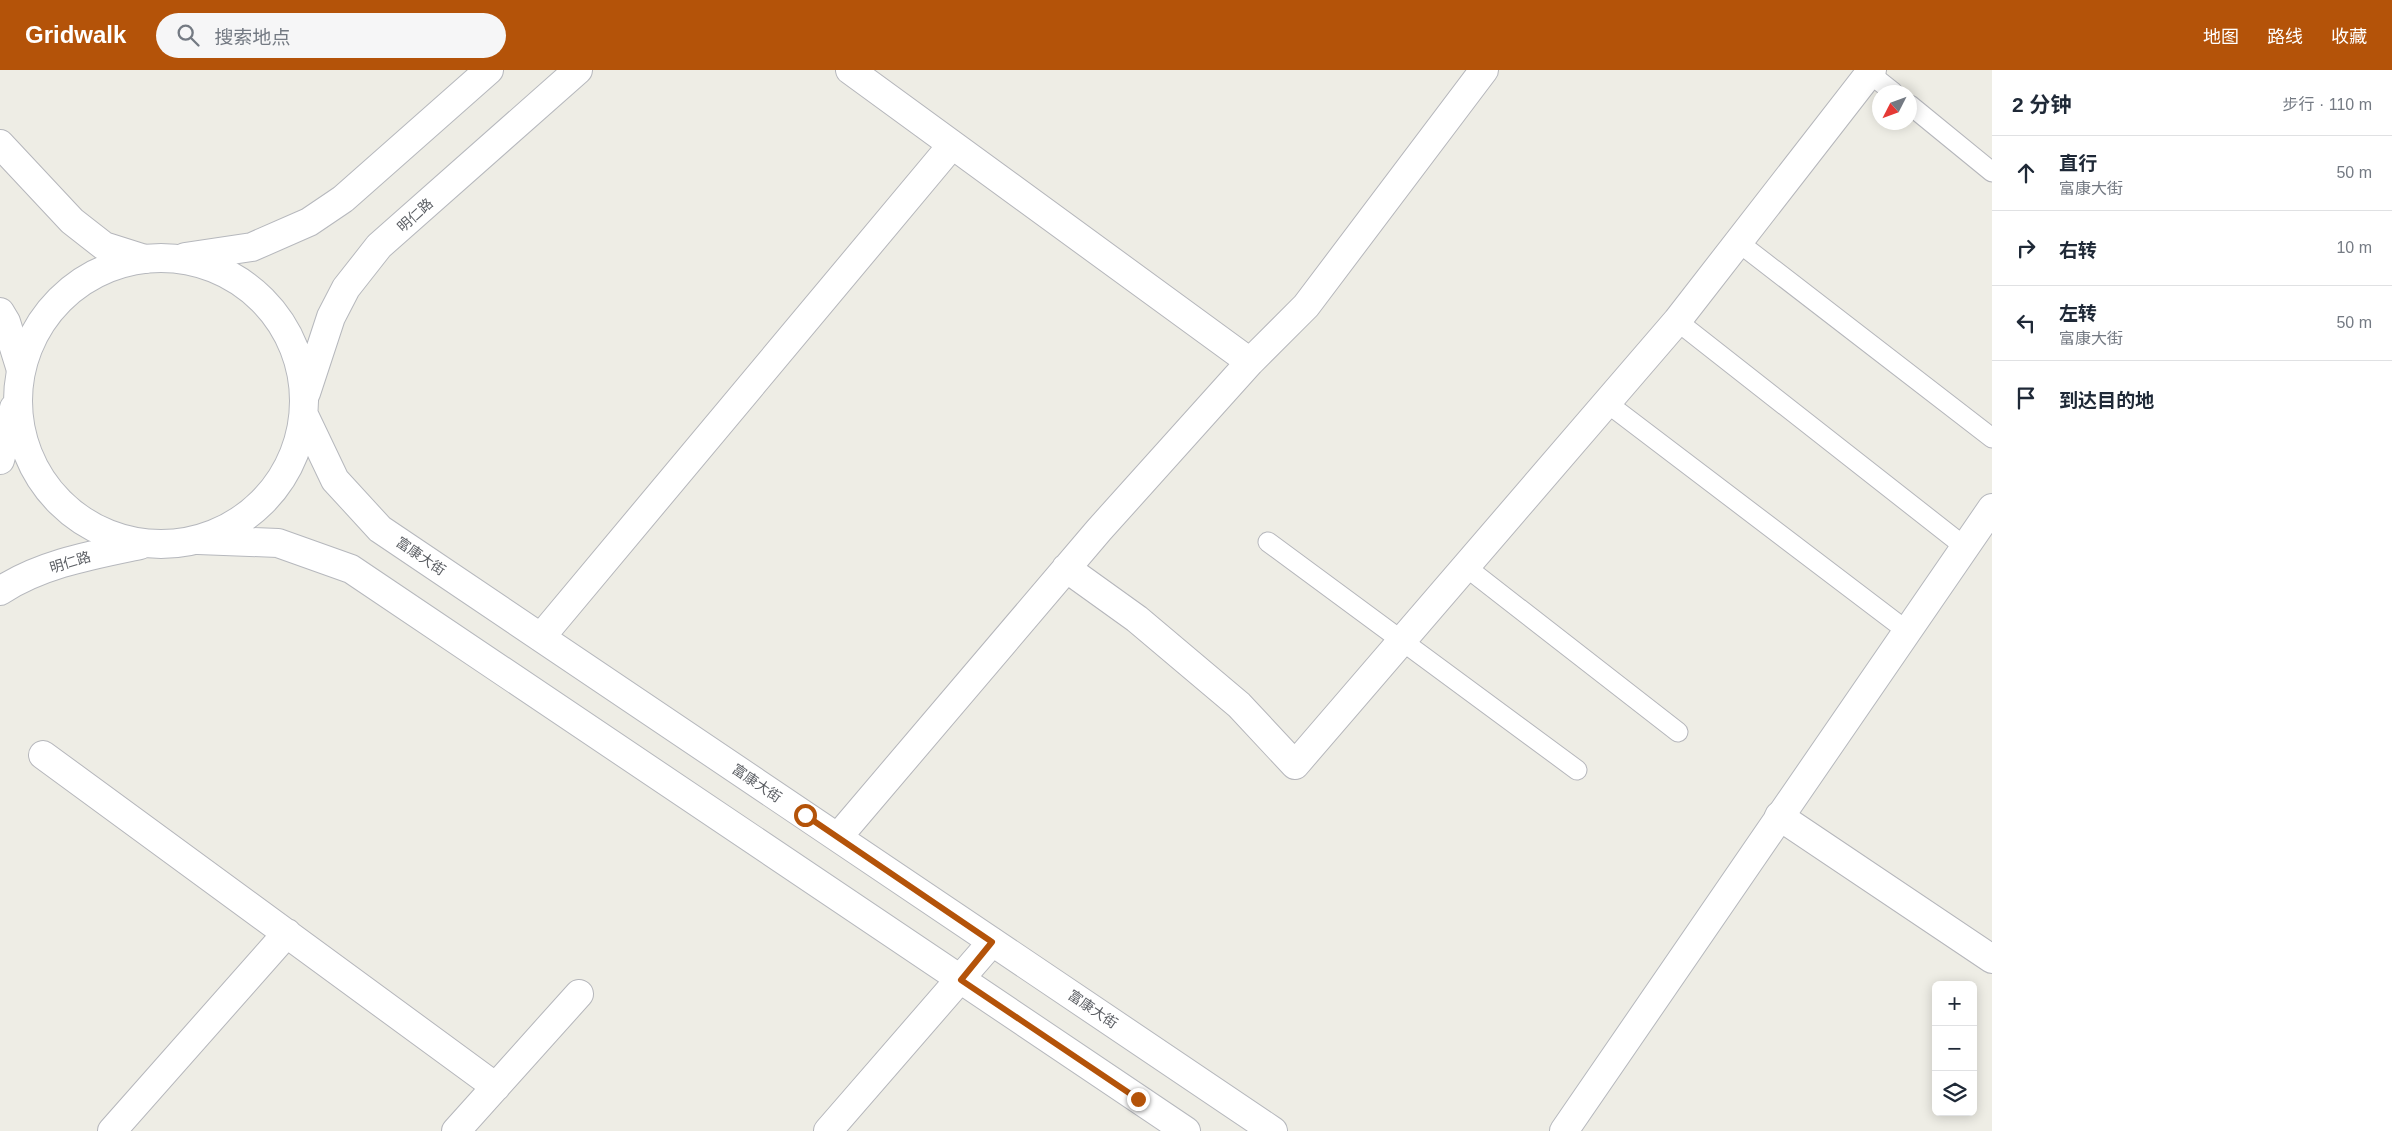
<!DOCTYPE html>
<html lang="zh">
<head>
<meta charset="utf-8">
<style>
  :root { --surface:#fff; --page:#f6f6f7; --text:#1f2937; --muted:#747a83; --line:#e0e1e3; --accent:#b45309 }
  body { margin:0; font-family:Arial,"Noto Sans SC",sans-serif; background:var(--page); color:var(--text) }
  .controls { position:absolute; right:15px; bottom:15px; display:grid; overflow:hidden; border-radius:8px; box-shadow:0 2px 12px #0003 }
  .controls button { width:45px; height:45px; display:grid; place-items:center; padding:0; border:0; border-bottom:1px solid var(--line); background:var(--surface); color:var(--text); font:25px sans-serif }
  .compass { position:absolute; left:1872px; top:15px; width:45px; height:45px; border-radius:50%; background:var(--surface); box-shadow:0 2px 12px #0003; rotate:228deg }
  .stop { position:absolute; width:15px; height:15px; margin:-11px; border:4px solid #b45309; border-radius:50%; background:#fff }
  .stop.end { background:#b45309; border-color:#fff; box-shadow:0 1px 5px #0008 }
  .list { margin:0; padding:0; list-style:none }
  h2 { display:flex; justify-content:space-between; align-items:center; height:65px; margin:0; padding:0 20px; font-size:21px }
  h2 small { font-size:16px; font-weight:400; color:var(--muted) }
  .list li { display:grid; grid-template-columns:32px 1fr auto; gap:15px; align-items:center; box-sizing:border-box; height:75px; padding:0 20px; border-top:1px solid var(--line) }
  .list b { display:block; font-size:19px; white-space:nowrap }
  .list p { margin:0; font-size:16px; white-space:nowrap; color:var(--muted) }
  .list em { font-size:16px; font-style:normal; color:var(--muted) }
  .icon { flex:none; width:28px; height:28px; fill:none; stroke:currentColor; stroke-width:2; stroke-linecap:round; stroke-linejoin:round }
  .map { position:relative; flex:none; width:1992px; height:1061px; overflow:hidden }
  header { display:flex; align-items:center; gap:30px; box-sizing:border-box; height:70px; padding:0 25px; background:var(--accent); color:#fff }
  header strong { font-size:24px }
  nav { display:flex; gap:28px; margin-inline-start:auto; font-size:18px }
  .search { width:350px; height:45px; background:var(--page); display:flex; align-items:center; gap:12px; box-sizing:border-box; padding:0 18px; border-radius:28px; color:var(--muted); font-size:19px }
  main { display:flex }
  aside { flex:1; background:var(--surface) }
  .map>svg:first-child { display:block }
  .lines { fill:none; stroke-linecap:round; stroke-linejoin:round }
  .lane-casing { stroke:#b5b6bb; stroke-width:21 }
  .street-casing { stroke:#b5b6bb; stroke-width:30 }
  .secondary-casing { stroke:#b6b8bd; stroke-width:30 }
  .lane { stroke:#fff; stroke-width:19 }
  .street { stroke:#fff; stroke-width:28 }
  .secondary { stroke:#fff; stroke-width:28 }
  .route { stroke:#b45309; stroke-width:6 }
  .labels { text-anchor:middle; stroke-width:5; stroke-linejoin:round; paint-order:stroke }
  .street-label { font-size:14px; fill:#5c5f64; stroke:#fff }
</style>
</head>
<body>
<header>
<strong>Gridwalk</strong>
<div class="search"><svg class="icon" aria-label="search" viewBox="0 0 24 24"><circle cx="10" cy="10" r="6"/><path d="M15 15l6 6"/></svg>搜索地点</div>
<nav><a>地图</a><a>路线</a><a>收藏</a></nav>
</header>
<main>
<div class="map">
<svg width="1992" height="1061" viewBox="0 0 1992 1061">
  <rect width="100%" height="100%" fill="#eeede5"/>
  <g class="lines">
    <defs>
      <path id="lane" d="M1869 3 1893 22
        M1910 35 1992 102
        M1738 172 1992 368
        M1677 251 1965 477
        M1607 333 1907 561
        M1268 472 1577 700
        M1466 497 1678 662"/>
      <path id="street" d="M850 0 1250 292
        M0 74 72 151 104 176 145 189
        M0 242 6 252 21 300
        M1066 498 1137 549 1239 635 1295 695 1677 251 1872 0
        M541 567 952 75
        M43 685 496 1017
        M1779 746 1992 889
        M838 767 1099 460 1250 292 1306 236 1484 0
        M112 1061 287 863
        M456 1061 579 924
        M828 1061 992 872"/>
      <path id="secondary" d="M185 187 252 177 309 152 343 129 489 0
        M18 331a143 143 0 1 1 286 0a143 143 0 1 1-286 0Z
        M306 323 331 247 346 218 379 176 578 0
        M304 345 335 410 380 459 1273 1061
        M0 390 14 338
        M198 470 278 473 351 499 1186 1061
        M0 521C41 494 92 485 140 475
        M1564 1061 1992 438"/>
    </defs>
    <use href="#lane" class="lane-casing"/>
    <use href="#street" class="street-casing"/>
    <use href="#secondary" class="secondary-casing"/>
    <use href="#lane" class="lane"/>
    <use href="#street" class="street"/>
    <use href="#secondary" class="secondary"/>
  </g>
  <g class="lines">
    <path class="route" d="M805 745 992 872 961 910 1138 1029"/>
  </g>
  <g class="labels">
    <g class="street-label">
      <text transform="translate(415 145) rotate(-42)" y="5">明仁路</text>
      <text transform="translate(421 486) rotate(34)" y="5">富康大街</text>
      <text transform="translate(70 492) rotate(-17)" y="5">明仁路</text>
      <text transform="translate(757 713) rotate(34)" y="5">富康大街</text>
      <text transform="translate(1093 939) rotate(34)" y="5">富康大街</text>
    </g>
  </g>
</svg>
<div class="controls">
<button>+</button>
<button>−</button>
<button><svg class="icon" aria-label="layers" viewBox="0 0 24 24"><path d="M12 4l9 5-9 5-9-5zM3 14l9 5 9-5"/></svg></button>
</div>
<svg class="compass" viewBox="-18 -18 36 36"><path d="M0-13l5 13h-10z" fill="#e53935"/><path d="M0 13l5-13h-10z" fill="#747a83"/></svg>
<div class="stop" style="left:805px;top:745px"></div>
<div class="stop end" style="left:1138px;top:1029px"></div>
</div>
<aside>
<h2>2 分钟<small>步行 · 110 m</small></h2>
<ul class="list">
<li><svg class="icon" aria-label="ahead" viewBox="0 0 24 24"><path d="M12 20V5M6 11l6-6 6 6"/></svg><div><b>直行</b><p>富康大街</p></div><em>50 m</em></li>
<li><svg class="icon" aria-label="right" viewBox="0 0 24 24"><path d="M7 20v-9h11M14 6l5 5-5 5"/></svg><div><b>右转</b></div><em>10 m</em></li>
<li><svg class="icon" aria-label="left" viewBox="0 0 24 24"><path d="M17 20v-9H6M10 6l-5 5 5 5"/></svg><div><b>左转</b><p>富康大街</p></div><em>50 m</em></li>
<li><svg class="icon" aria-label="arrive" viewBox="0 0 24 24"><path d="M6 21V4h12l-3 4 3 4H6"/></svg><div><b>到达目的地</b></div></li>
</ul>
</aside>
</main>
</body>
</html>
